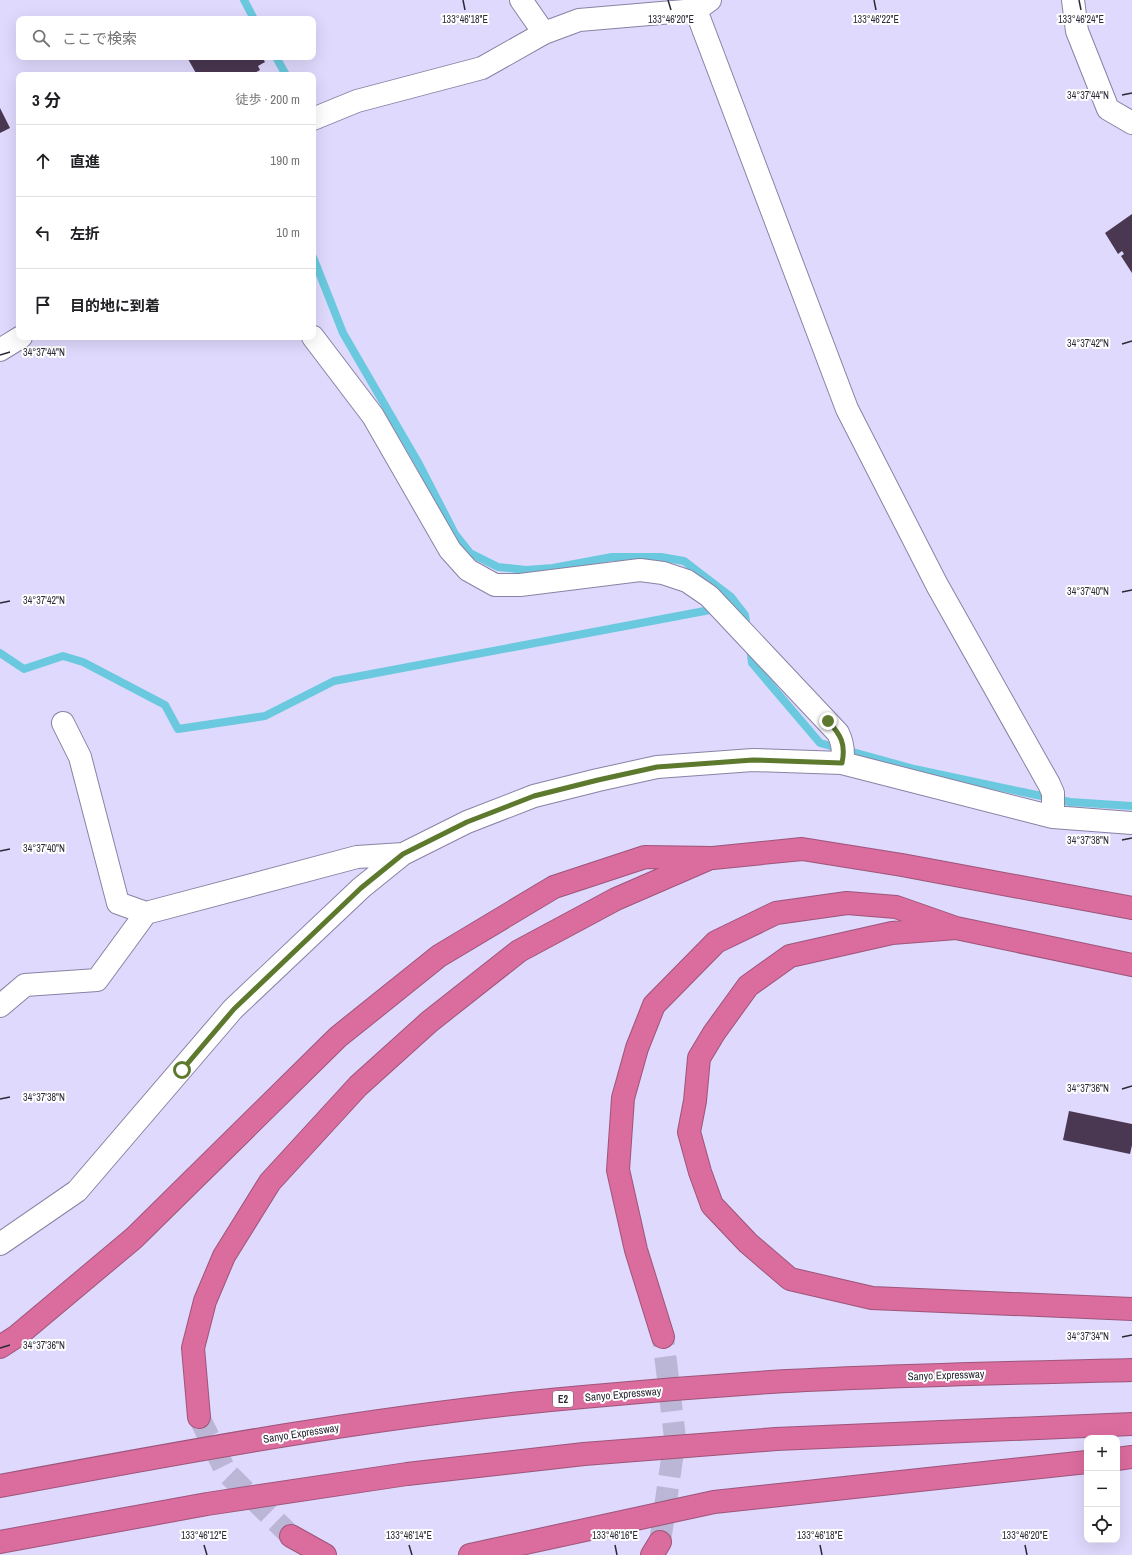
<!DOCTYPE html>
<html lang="ja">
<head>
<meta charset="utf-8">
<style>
  :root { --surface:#fff; --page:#f2f2f2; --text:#202124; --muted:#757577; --line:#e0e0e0 }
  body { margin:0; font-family:"Archivo Narrow","Noto Sans JP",sans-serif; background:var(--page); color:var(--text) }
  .controls { position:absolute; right:12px; bottom:12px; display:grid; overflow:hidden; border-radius:8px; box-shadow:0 4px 16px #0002 }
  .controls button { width:36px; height:36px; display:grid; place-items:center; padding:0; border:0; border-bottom:1px solid var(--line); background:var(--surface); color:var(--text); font:20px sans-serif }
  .stop { position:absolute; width:12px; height:12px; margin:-9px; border:3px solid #5c792e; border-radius:50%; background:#fff }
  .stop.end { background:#5c792e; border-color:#fff; box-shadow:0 1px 4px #0008 }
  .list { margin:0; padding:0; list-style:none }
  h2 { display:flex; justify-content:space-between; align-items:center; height:52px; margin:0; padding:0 16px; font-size:17px }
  h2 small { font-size:13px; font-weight:400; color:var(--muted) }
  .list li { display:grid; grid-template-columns:26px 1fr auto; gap:12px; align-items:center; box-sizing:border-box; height:72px; padding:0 16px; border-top:1px solid var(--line) }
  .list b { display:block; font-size:15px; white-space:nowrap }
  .list em { font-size:13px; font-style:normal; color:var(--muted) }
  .icon { flex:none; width:22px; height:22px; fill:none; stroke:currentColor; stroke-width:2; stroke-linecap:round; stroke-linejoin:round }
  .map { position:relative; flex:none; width:1132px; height:1555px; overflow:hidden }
  .search { position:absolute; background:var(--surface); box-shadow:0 4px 16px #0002; left:16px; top:16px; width:300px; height:44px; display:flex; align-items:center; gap:10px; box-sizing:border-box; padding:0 14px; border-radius:8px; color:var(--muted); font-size:15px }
  .panel { position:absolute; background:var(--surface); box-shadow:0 4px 16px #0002; left:16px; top:72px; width:300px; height:268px; border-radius:8px }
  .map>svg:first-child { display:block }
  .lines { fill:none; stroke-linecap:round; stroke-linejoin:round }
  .stream { stroke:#6ac9de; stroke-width:8 }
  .building { fill:#4a3751 }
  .highway-tunnel { stroke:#bbb6d5; stroke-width:22; stroke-dasharray:22 11; stroke-linecap:butt }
  .minor-casing { stroke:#8982a4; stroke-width:24 }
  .highway-casing { stroke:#9d557a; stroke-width:24 }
  .minor { stroke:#fff; stroke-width:22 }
  .highway { stroke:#db6c9e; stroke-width:22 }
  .route { stroke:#5c792e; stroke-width:5 }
  .ticks { fill:none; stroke:#2b2936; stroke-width:1.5 }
  .labels { text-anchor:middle; stroke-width:4; stroke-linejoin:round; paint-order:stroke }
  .shield { fill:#fff; stroke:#6b6972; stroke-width:1 }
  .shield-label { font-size:10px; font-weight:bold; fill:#2b2936 }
  .street-label { font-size:11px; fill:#2b2936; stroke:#fff }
  .ticks-label { font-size:10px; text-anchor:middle; fill:#2b2936; stroke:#fff; stroke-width:4; stroke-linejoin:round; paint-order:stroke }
</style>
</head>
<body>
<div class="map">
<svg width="1132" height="1555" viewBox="0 0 1132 1555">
  <rect width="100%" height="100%" fill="#dfd9fd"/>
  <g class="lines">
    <path class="stream" d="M244 0 254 19
      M276 57 286 75
      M313 257 343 333 419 464 455 534 470 553 498 567 526 570 553 568 612 557H661L684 561 731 597 745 615 747 629
      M750 646 752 663 820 743 914 769 1070 802 1132 806
      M0 653 24 669 63 656 83 662 165 705 178 729 265 716 334 681 710 610"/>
  </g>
  <path class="building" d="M192 57H262L265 62 258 66 260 70 251 75H197L188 59Z
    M0 108 10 128 0 133Z
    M1132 214V273L1121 256 1124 254 1122 251 1118 254 1105 233Z
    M1069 1111 1132 1124V1145L1130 1154 1063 1140Z"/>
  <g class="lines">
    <path class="highway-tunnel" d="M199 1417 226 1472 291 1536
      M660 1542 675 1438 663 1337"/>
    <defs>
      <path id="minor" d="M521 0 544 33
        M1073 0 1077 31 1108 109 1132 123
        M696 10 847 409 937 585 1049 784 1053 793V817
        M313 119 357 101 482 68 544 33 579 20 696 10 710 0
        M313 337 373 416 450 550 468 570 495 585H520L640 570 663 573 687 581 709 596 838 733C843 743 844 752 842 763
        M0 350 21 337
        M63 723 80 757 118 903 146 913 357 857 403 854
        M0 1006 25 985 97 980 146 913
        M0 1244 77 1191 233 1009 361 888 403 854 467 822 534 796 598 780 657 767 753 760 842 763 1053 817 1132 823"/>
      <path id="highway" d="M956 928 892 933 790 956 748 986 714 1033 699 1058 695 1101 689 1132 700 1172 712 1205 748 1243 790 1279 872 1298 1132 1309
        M663 1337 636 1250 618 1170 623 1098 637 1048 654 1005 716 942 776 913 847 903 896 907 956 928 1132 965
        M0 1347 17 1336 134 1238 338 1037 439 956 554 887 645 857 713 858 802 849 902 865 1132 908
        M199 1417 193 1348 205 1301 224 1256 270 1182 358 1086 429 1022 519 951 616 899 706 860
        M1117 1459 1132 1457
        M0 1486C193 1450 387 1414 583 1397 646 1391 709 1386 771 1382 891 1375 1012 1373 1132 1370
        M291 1536 325 1555
        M0 1542 207 1504 407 1474 584 1454 776 1439 1132 1424
        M470 1555 714 1502 1087 1462
        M652 1555 660 1542"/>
    </defs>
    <use href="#minor" class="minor-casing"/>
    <use href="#highway" class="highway-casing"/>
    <use href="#minor" class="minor"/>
    <use href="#highway" class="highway"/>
  </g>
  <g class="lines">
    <path class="route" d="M182 1070 234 1009 361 888 403 854 467 822 534 796 598 780 657 767 753 760 842 763C846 744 841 735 828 721"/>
  </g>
  <path class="ticks" d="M463 0 465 10M668 0 671 10M874 0 876 10M1079 0 1081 10M1122 95 1132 93M1122 344 1132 341M0 355 10 352M1122 592 1132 590M0 603 10 601M1122 840 1132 838M0 851 10 849M1122 1089 1132 1086M0 1099 10 1097M1122 1337 1132 1335M0 1348 10 1345M204 1545 207 1555M409 1545 412 1555M615 1545 617 1555M820 1545 822 1555M1025 1545 1027 1555"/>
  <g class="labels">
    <rect class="shield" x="553" y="1391" width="20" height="16" rx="3"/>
    <g class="shield-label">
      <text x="563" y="1403">E2</text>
    </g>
    <g class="street-label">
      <text transform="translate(946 1375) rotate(-2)" y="4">Sanyo Expressway</text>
      <text transform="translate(623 1394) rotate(-5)" y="4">Sanyo Expressway</text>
      <text transform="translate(301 1433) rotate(-9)" y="4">Sanyo Expressway</text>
    </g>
  </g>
  <g class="ticks-label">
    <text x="465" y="23">133°46'18"E</text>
    <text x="671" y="23">133°46'20"E</text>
    <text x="876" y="23">133°46'22"E</text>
    <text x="1081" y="23">133°46'24"E</text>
    <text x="1088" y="99">34°37'44"N</text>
    <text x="1088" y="347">34°37'42"N</text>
    <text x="44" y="356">34°37'44"N</text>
    <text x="1088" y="595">34°37'40"N</text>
    <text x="44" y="604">34°37'42"N</text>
    <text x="1088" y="844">34°37'38"N</text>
    <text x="44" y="852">34°37'40"N</text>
    <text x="1088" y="1092">34°37'36"N</text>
    <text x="44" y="1101">34°37'38"N</text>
    <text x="1088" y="1340">34°37'34"N</text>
    <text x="44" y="1349">34°37'36"N</text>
    <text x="204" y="1539">133°46'12"E</text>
    <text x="409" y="1539">133°46'14"E</text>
    <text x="615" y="1539">133°46'16"E</text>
    <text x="820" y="1539">133°46'18"E</text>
    <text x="1025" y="1539">133°46'20"E</text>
  </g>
</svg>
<div class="controls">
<button>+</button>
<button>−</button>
<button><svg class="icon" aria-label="locate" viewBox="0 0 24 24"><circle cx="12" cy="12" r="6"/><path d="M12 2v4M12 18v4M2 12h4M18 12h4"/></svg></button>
</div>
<div class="stop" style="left:182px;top:1070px"></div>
<div class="stop end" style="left:828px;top:721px"></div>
<div class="search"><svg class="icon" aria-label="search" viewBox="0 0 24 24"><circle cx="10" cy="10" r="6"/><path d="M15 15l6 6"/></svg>ここで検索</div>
<section class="panel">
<h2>3 分<small>徒歩 · 200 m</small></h2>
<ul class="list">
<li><svg class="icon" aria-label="ahead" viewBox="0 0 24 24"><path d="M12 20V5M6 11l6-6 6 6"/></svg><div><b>直進</b></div><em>190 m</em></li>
<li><svg class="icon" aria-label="left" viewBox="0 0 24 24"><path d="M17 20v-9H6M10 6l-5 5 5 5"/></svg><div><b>左折</b></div><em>10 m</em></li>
<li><svg class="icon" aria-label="arrive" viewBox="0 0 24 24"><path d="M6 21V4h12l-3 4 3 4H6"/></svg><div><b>目的地に到着</b></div></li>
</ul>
</section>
</div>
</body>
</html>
